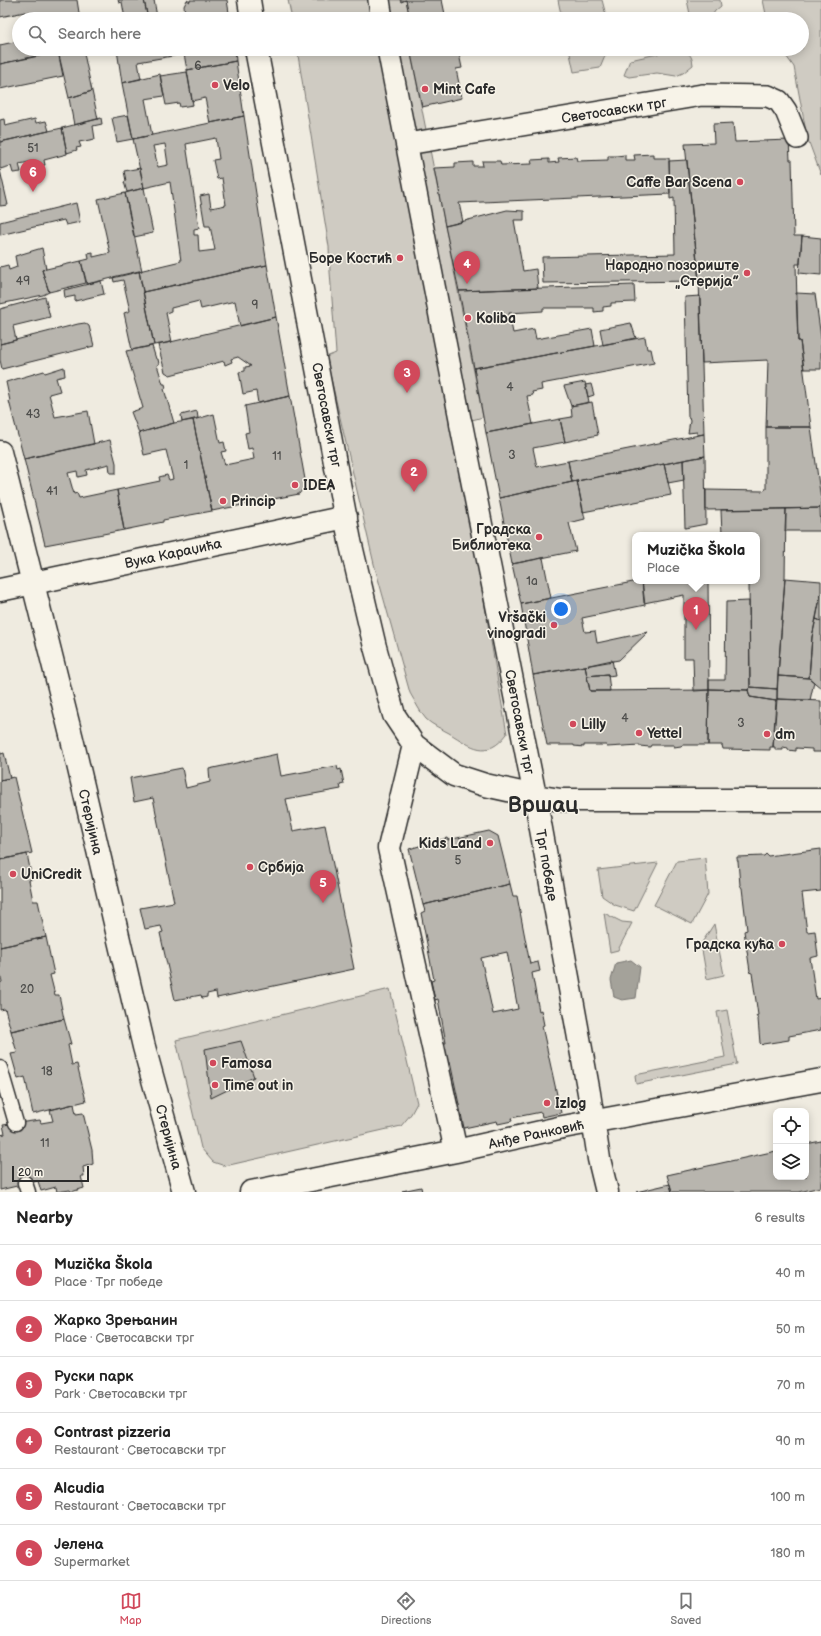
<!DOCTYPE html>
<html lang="en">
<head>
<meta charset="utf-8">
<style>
  :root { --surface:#fff; --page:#f2f2f2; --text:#222; --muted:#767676; --line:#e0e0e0; --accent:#d1495b }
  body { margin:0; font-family:"Balsamiq Sans",sans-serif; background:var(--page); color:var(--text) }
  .controls { position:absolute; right:12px; bottom:12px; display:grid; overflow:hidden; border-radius:8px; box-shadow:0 2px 10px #0003 }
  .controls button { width:36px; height:36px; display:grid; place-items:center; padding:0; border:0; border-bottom:1px solid var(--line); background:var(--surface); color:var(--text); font:20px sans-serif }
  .scale { position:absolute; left:12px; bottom:10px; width:77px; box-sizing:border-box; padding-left:4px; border:2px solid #2b2b2b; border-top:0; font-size:11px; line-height:14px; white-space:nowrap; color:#2b2b2b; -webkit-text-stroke:3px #f7f3e8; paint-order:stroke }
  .you { position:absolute; left:561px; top:609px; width:14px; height:14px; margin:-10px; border:3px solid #fff; border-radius:50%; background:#1a73e8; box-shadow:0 0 0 6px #1a73e833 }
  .badge { display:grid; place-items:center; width:26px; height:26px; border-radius:50%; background:var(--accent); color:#fff; font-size:13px; font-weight:700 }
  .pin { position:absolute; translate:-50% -33px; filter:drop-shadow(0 1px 2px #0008) }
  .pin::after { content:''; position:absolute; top:21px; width:14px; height:12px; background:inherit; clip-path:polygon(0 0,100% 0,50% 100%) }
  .popup { position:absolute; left:632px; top:532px; width:128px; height:52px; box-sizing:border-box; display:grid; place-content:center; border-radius:8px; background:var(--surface); filter:drop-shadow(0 1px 3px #0005); font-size:13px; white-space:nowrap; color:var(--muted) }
  .popup b { font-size:15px; color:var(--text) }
  .popup::after { content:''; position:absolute; left:50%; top:100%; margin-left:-8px; border:8px solid transparent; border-top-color:var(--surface) }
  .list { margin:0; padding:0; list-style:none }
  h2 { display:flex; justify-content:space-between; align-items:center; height:52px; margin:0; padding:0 16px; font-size:17px }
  h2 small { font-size:13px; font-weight:400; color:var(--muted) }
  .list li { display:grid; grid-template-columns:26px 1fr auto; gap:12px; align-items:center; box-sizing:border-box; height:56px; padding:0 16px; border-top:1px solid var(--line) }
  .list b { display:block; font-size:15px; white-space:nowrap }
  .list p { margin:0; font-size:13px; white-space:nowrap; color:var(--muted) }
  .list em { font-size:13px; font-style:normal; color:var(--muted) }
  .icon { flex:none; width:22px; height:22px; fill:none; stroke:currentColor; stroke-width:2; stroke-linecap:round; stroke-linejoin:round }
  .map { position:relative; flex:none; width:821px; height:1192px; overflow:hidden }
  .search { position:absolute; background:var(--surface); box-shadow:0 2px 10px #0003; left:12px; right:12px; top:12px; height:44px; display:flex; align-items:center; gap:10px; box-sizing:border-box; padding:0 14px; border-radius:22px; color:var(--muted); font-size:15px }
  .sheet { height:388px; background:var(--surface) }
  nav { display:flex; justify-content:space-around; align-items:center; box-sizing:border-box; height:56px; border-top:1px solid var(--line); background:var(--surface); font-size:11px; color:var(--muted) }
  nav a { display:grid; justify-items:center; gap:2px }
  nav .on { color:var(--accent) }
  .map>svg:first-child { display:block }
  .green { fill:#cfcbc2; stroke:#7d7b76 }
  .water { fill:#a4a29a; stroke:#74726e }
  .building { fill:#b8b5ae; stroke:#2b2b2b; fill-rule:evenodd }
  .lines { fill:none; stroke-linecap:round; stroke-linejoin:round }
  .service-casing { stroke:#2b2b2b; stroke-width:17 }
  .pedestrian-casing { stroke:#2b2b2b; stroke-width:24 }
  .minor-casing { stroke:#2b2b2b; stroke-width:25 }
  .service { stroke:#f7f3e8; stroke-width:14 }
  .pedestrian { stroke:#f7f3e8; stroke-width:21 }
  .minor { stroke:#f7f3e8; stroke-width:22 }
  .poi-dot { fill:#d1495b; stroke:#f7f3e8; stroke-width:1.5 }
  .labels { text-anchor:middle; stroke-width:3; stroke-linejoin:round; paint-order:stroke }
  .number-label { font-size:12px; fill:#4e4e4c }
  .poi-label { font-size:14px; font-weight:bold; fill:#2b2b2b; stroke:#f7f3e8; text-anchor:start }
  .street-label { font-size:14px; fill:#2b2b2b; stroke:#f7f3e8 }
  .town-label { font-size:22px; font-weight:bold; fill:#2b2b2b; stroke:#f7f3e8 }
</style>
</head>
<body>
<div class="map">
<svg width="821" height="1192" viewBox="0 0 821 1192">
  <rect width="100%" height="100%" fill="#efebe0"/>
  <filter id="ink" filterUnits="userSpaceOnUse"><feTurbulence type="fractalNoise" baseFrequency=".025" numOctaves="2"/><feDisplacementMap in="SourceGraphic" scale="8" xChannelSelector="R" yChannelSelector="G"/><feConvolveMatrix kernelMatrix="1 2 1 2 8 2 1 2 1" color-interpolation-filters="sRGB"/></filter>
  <g filter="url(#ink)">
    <path class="green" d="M288 0H400L401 1 406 0 410 19H292Z
      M558 0H602L607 19H562Z
      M687 0H720L721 6 715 11 710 19H691Z
      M763 0H821V175L807 137 794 67 781 49H802V19H767Z
      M297 49H410L483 417 461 423 467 503 507 734C487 760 472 747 449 733 442 729 432 725 426 719 419 711 415 701 410 693L374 564 326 357 336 353 330 272 329 247Z
      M569 49H608L600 68 574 72Z
      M667 49H681L682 51C690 53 692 56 693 65L683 73 676 76 657 73 629 77 624 75 630 60 666 52Z
      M705 858 708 894 692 924 654 905 677 861Z
      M658 863 634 911 615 905 602 896 598 870Z
      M604 913 622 922 632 923 618 950 610 952Z
      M714 924 724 975 707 979 701 944Z
      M390 989 417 1103 411 1114 401 1126 225 1166 213 1162 201 1148 176 1040Z
      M727 1010 737 1064 636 1084 635 1075 725 1057 717 1012Z"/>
    <path class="water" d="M631 960 640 967 636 998 622 1000 614 997 611 980 616 963Z"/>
    <path class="building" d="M0 0H77L80 19H56L54 14 26 19 25 12 0 17Z
      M118 0H144L148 19H125L122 2 119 3Z
      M144 0H154L157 17 148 19Z
      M187 0 190 2V0H227L230 19H189V13L185 14 184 6Z
      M400 0H442L446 19H410L406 0 401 2Z
      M177 12 179 19H148L157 17Z
      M19 41V49H63V51L0 64V45Z
      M68 49H83L92 91 69 98 58 51Z
      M120 49H235L236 61 187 70 184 54 138 62 141 79 122 83 117 50Z
      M410 49H458L462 68 456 69 462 98 422 107Z
      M58 51 63 76 0 89V64Z
      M236 61 244 116 210 123 205 98 192 101 187 70Z
      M187 72 193 105 180 107 179 103 166 105 160 76Z
      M160 74 164 96 145 99 152 135 133 139 122 83Z
      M92 91 98 119 74 125 69 98Z
      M128 115 133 139 117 142 112 118Z
      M244 116 267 265 143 292 139 271 181 261 170 182 144 188 133 139ZM216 138 219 159 213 160 217 179 222 178 226 205 211 208 209 194 200 196 205 226H210L215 250 199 252 198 235H194V229L199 228 186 144ZM165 144 168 165 158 167 153 146Z
      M101 118 102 124 93 126 95 139 79 142 81 147 76 148 77 150 67 153 62 128Z
      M4 119 5 126 35 119 36 123 46 121 49 131 0 142V120Z
      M733 123 735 142 789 140 790 160H792L794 236H802L800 264H796L798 341H800L811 427H766L768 360 702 363 699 281 685 144 714 143 713 124Z
      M62 128 67 154 44 160 45 165 37 167 36 161 19 164 21 172 13 173 11 166 0 169V142Z
      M653 154V158H669L670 194 459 203 463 222 445 226 434 168 455 167V163L473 162V166H483L482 161H500L501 165 532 164 531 160 549 159V163L559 162 558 158 576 157 577 161 608 160V156H616L625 155V160H635L634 155Z
      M687 160 699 281 543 283 542 257 675 254 674 198 670 199 669 161Z
      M140 168 144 188 127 192 124 182 126 181 124 171Z
      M0 170 8 205 0 206Z
      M144 188 153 233 134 237 125 193Z
      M125 193 142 271 87 284 81 261 89 259 88 253 93 252V257L110 253 98 199Z
      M76 203 80 222 66 225 64 220 0 235V222Z
      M507 210 524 211V220H514L523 271 536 269 538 288 459 291 445 226Z
      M802 236 821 238V275L799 273Z
      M42 248 46 269 42 270 49 292 43 295 0 304V267L8 265 9 270 17 267 15 256Z
      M81 261 86 283 49 292 42 270Z
      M267 265 276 317 240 326 235 301 201 309 199 301 171 308V311L166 313 172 342 154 345 143 292Z
      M139 271 154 345 132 350 124 313 130 311 123 280 114 282 113 277Z
      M101 281 104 294 75 301V296L65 298 64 290Z
      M634 285 635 302 611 303V306L603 307V311L594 312V308H543V311L509 313 513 333 534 329 536 339 592 329 595 346 474 368 459 291Z
      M796 293 815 294 821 338V369H804L800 341H798Z
      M700 296 704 434 697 435V432L688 433 690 420 689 417H688L685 297Z
      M45 297 50 317 13 326 16 340 0 344V309Z
      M276 317 290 396 258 403 256 391 243 394 239 372 245 371V367L251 366 238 357 231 359 232 362 225 365 224 361 170 375 165 372 158 345Z
      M85 323 89 326 94 346 2 369 0 360V344L78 324Z
      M631 323 636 338 603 345 600 329Z
      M645 337 647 349H651L654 363 541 384 542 390 532 392 533 395 527 396 533 424 486 433 474 368Z
      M152 346 156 359H158L159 364 157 365 163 384H165L166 388 164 389 174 423 139 433 131 412 143 408 126 351Z
      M64 367 65 376 56 378 60 391 49 394 55 417 88 411 94 444 24 459 9 401H10L6 382 44 371 45 373Z
      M585 382 589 402 571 406 564 386Z
      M591 384 594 395 588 397 585 385Z
      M290 396 306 485 299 494 212 511 193 420 214 414 220 443 224 442 226 451 221 452 225 465 254 459 252 448 248 449 245 433 249 432 245 406Z
      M592 402 598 435 565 442 560 419 572 417 571 406Z
      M197 411 198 418 182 422 181 415Z
      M560 419 565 442 533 448 537 467 568 461 572 482 499 498 486 433Z
      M193 420 212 511 163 520V522L124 530 117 490 160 481 159 477 167 475 169 480 173 479 166 450 144 455 139 433 174 423Z
      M766 427H811L821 500 820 508 706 510V490L763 491 766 489Z
      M704 434 705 456 572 482 568 461Z
      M110 440 116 463V473H110L109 464 86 470 87 475 78 477 77 471 68 473 74 494 77 493 79 498 117 490 124 530 45 545 24 459Z
      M705 456 706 524 685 528 683 460Z
      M683 460 684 480 668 483 664 464Z
      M664 464 671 495 583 512 577 481Z
      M577 481 585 519 569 523 576 551 512 564 499 498Z
      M820 508 821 531H785L786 509Z
      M786 509 785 578 777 689 750 687 749 581H757V535H722L721 510Z
      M543 558 551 598 521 604 512 564Z
      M785 578 821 581V593L812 637 809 678 778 676Z
      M638 581H642L645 605 582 618 585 632 595 631 597 643 648 632 619 660 533 675 521 604Z
      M642 581H708L709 690 694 691 693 658H684V595L644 603Z
      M821 593V621L816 619Z
      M749 601 750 687 748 690 709 689V680H725L726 602Z
      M816 619 821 621V688L809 678 812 637Z
      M612 660 615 675 608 676V674L587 676 585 666Z
      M585 666 590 691 709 690 708 745H682L681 746 674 747V745H651L650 747 639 746 640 745 607 747 606 745H584V747L574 746V745H547L533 675Z
      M608 674 610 691H590L587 676Z
      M778 676 809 678 814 682 810 700 777 699Z
      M750 687 777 689V699L776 701 750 697 748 690Z
      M709 689 748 690 750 697 776 701 773 747H770V750L723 749 722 745H708Z
      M777 699 821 701V752H812V749L796 748V751L788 750V748L783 747V750H775V747H773Z
      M0 751 1 754 4 753 10 778 0 780Z
      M277 754 281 776 337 766 338 770 341 769 344 784 340 785 341 789 286 799 293 831 325 825 354 969 217 998 216 992 207 994V997L202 998 201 995 175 1000 160 933 163 932 161 926 145 929 140 908 174 902 153 798 134 802 130 778 182 768 186 788 210 782 209 769Z
      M14 777 32 853 0 860V780Z
      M489 831 498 836 510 884 423 905 409 849 447 838 448 840Z
      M821 849V891L802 893 807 932 815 931 818 956 810 958 816 999 821 998V1030L789 1036V1040L763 1044 762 1045 760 1043 758 1019 756 1016 758 1015 752 973 749 972 750 971 744 931 747 930 742 888 740 885 738 861 737 859V857L764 856 766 854 768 856Z
      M27 854 32 879 29 880 33 901H38L46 937 0 947V860Z
      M510 884 513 896H517L530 964 538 962 540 971 532 973 539 1011 541 1010 544 1025 542 1026 561 1113 542 1117 541 1112 511 1118 512 1121 498 1124 497 1121 464 1128 450 1062 447 1063 443 1043H446L438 999 435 1000 431 981 434 980 421 913 425 911 423 905ZM507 952 518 1009 493 1014 481 958Z
      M46 937 54 974 50 975 55 995H59L64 1019 11 1031 5 1009 0 1010V983L2 982 0 973V947Z
      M64 1019 71 1044 68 1045 72 1065 77 1064 86 1101 33 1114 25 1077 18 1079 11 1054 17 1053 11 1031Z
      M241 1041 254 1077 211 1098 205 1049Z
      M74 1104 76 1114 83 1113 92 1150 93 1164 83 1167 84 1176H81L84 1188 71 1192 70 1190 57 1192 56 1187 41 1191 38 1181 0 1190V1135L5 1134 3 1125 40 1120 41 1123 53 1121 50 1110Z
      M821 1141V1187L799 1192H672L667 1175 776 1151V1177H806V1144Z
      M670 1184 672 1192H636Z
      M421 1187 422 1192 402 1191Z"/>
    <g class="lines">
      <defs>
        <path id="service" d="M0 1068 16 1123
          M25 1183 28 1192"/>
        <path id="pedestrian" d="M379 0 382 19
          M388 49 461 424
          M407 144 702 95 768 96 779 101 786 111 797 138"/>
        <path id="minor" d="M249 0 252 19
          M256 49 350 541 375 647 394 715 414 745 454 775 485 785 535 796 561 800H821
          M461 424 535 796 589 1093 599 1159 607 1192
          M0 452 72 739 144 1047 184 1192
          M0 590 346 517
          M414 745 389 848 456 1151
          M251 1192 456 1151 563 1127 821 1080"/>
      </defs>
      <use href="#service" class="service-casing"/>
      <use href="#pedestrian" class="pedestrian-casing"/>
      <use href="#minor" class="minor-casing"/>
      <use href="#service" class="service"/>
      <use href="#pedestrian" class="pedestrian"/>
      <use href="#minor" class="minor"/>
    </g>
  </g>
  <g class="poi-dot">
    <circle cx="215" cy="85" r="4"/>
    <circle cx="425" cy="89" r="4"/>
    <circle cx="740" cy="182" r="4"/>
    <circle cx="400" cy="258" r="4"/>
    <circle cx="747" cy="273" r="4"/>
    <circle cx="468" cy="318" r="4"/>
    <circle cx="295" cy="485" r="4"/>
    <circle cx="223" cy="501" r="4"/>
    <circle cx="539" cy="537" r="4"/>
    <circle cx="554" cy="625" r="4"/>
    <circle cx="573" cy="724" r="4"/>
    <circle cx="639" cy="733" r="4"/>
    <circle cx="767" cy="734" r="4"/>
    <circle cx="490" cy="843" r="4"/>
    <circle cx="250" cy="867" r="4"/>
    <circle cx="13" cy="874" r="4"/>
    <circle cx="782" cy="944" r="4"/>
    <circle cx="213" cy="1063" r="4"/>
    <circle cx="215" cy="1085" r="4"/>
    <circle cx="547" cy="1103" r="4"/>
  </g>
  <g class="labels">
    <g class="number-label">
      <text x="198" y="70">6</text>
      <text x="33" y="152">51</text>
      <text x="23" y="285">49</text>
      <text x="255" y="309">9</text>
      <text x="510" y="391">4</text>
      <text x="33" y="418">43</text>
      <text x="512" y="459">3</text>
      <text x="277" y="460">11</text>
      <text x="186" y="469">1</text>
      <text x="52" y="495">41</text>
      <text x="532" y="585">1a</text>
      <text x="625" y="722">4</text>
      <text x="741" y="727">3</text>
      <text x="458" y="864">5</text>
      <text x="27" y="993">20</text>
      <text x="47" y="1075">18</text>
      <text x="45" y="1147">11</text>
    </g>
    <g class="poi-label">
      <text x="223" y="90">Velo</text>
      <text x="433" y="94">Mint Cafe</text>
      <text x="732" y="187" text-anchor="end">Caffe Bar Scena</text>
      <text x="392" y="263" text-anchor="end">Боре Костић</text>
      <text x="739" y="270" text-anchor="end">Народно позориште<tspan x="739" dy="16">„Стерија”</tspan></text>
      <text x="476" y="323">Koliba</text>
      <text x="303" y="490">IDEA</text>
      <text x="231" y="506">Princip</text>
      <text x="531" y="534" text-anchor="end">Градска<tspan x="531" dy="16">Библиотека</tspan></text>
      <text x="546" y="622" text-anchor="end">Vršački<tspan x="546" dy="16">vinogradi</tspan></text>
      <text x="581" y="729">Lilly</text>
      <text x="647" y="738">Yettel</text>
      <text x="775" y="739">dm</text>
      <text x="482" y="848" text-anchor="end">Kids Land</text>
      <text x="258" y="872">Србија</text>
      <text x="21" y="879">UniCredit</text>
      <text x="774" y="949" text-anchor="end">Градска кућа</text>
      <text x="221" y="1068">Famosa</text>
      <text x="223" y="1090">Time out in</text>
      <text x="555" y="1108">Izlog</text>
    </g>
    <g class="street-label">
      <text transform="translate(614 110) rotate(-9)" y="5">Светосавски трг</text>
      <text transform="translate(327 415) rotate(79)" y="5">Светосавски трг</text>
      <text transform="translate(173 553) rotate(-12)" y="5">Вука Караџића</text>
      <text transform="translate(520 722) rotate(79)" y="5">Светосавски трг</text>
      <text transform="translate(91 822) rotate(77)" y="5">Стеријина</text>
      <text transform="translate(547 865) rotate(80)" y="5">Трг победе</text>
      <text transform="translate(536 1134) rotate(-12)" y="5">Анђе Ранковић</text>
      <text transform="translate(169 1137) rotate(75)" y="5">Стеријина</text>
    </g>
    <g class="town-label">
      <text x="543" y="812">Вршац</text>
    </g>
  </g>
</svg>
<div class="controls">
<button><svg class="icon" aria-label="locate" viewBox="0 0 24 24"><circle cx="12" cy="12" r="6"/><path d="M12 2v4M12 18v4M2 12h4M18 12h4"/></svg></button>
<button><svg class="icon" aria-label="layers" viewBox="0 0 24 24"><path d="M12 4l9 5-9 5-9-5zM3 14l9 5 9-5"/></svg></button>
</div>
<div class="scale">20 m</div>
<div class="you"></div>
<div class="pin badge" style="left:696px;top:630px">1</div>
<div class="popup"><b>Muzička Škola</b>Place</div>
<div class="pin badge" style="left:414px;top:492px">2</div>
<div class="pin badge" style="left:407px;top:393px">3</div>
<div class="pin badge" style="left:467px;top:284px">4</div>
<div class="pin badge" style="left:323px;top:903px">5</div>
<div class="pin badge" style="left:33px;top:192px">6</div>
<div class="search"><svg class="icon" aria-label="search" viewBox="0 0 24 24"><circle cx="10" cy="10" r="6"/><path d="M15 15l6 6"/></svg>Search here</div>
</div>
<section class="sheet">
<h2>Nearby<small>6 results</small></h2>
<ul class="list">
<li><span class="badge">1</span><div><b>Muzička Škola</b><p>Place · Трг победе</p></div><em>40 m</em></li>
<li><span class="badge">2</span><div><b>Жарко Зрењанин</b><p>Place · Светосавски трг</p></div><em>50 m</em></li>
<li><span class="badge">3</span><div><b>Руски парк</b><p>Park · Светосавски трг</p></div><em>70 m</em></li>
<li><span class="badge">4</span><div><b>Contrast pizzeria</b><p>Restaurant · Светосавски трг</p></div><em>90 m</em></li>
<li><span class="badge">5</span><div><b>Alcudia</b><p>Restaurant · Светосавски трг</p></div><em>100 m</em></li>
<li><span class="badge">6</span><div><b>Јелена</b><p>Supermarket</p></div><em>180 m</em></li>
</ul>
</section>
<nav>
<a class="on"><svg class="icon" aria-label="map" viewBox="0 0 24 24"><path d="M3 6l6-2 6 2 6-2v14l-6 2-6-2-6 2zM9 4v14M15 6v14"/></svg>Map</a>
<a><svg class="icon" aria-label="directions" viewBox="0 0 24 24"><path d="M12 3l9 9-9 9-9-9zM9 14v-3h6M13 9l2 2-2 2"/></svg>Directions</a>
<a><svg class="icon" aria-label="saved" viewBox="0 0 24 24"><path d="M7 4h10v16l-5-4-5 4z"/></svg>Saved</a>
</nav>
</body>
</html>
